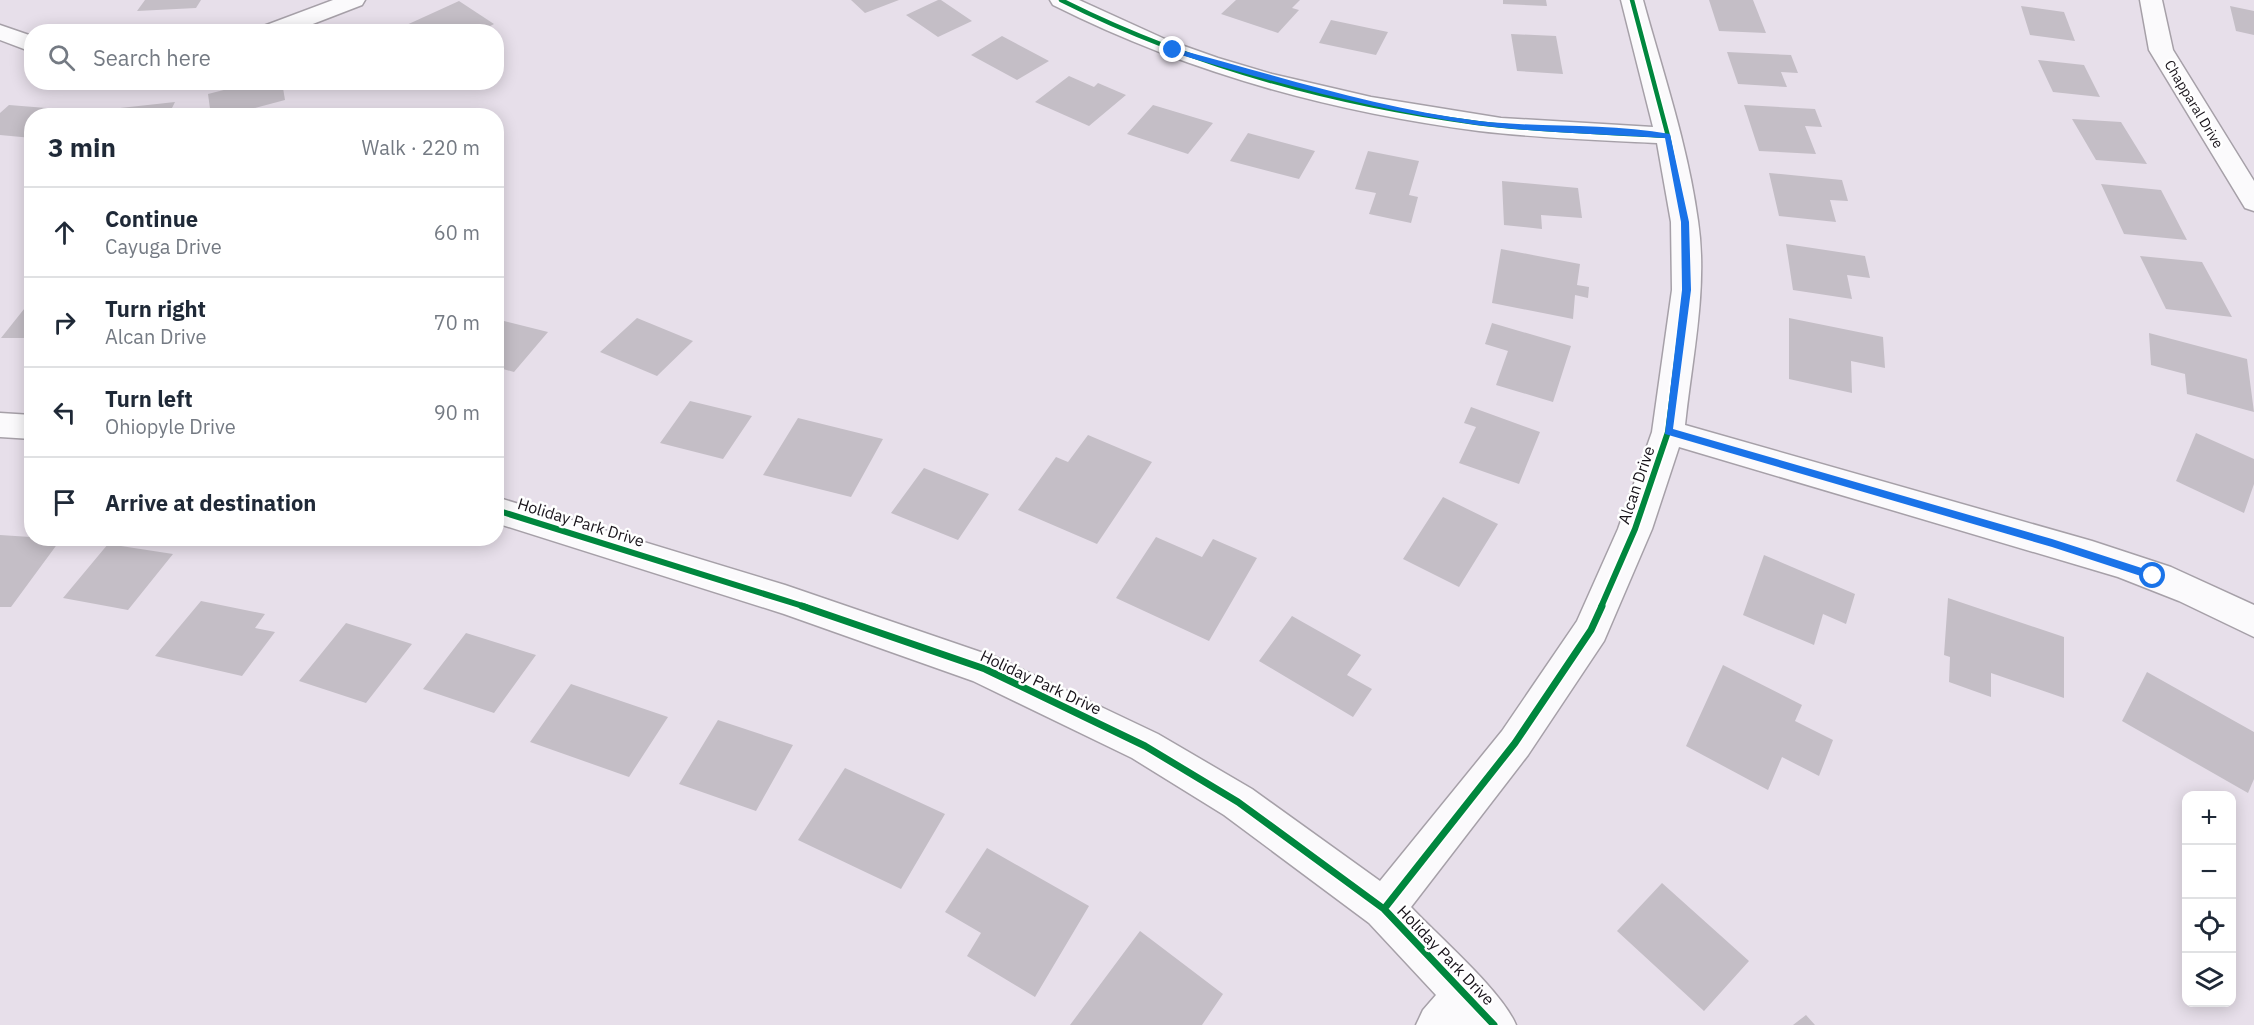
<!DOCTYPE html>
<html lang="en">
<head>
<meta charset="utf-8">
<style>
  :root { --surface:#fff; --page:#f6f6f7; --text:#1f2937; --muted:#747a83; --line:#e0e1e3 }
  body { margin:0; font-family:"IBM Plex Sans",sans-serif; background:var(--page); color:var(--text) }
  .controls { position:absolute; right:18px; bottom:18px; display:grid; overflow:hidden; border-radius:12px; box-shadow:0 3px 15px #0003 }
  .controls button { width:54px; height:54px; display:grid; place-items:center; padding:0; border:0; border-bottom:2px solid var(--line); background:var(--surface); color:var(--text); font:30px sans-serif }
  .stop { position:absolute; width:18px; height:18px; margin:-14px; border:4px solid #1a73e8; border-radius:50%; background:#fff }
  .stop.end { background:#1a73e8; border-color:#fff; box-shadow:0 2px 6px #0008 }
  .list { margin:0; padding:0; list-style:none }
  h2 { display:flex; justify-content:space-between; align-items:center; height:78px; margin:0; padding:0 24px; font-size:26px }
  h2 small { font-size:20px; font-weight:400; color:var(--muted) }
  .list li { display:grid; grid-template-columns:39px 1fr auto; gap:18px; align-items:center; box-sizing:border-box; height:90px; padding:0 24px; border-top:2px solid var(--line) }
  .list b { display:block; font-size:22px; white-space:nowrap }
  .list p { margin:0; font-size:20px; white-space:nowrap; color:var(--muted) }
  .list em { font-size:20px; font-style:normal; color:var(--muted) }
  .icon { flex:none; width:33px; height:33px; fill:none; stroke:currentColor; stroke-width:2; stroke-linecap:round; stroke-linejoin:round }
  .map { position:relative; flex:none; width:2254px; height:1025px; overflow:hidden }
  .search { position:absolute; background:var(--surface); box-shadow:0 3px 15px #0003; left:24px; top:24px; width:480px; height:66px; display:flex; align-items:center; gap:15px; box-sizing:border-box; padding:0 21px; border-radius:24px; color:var(--muted); font-size:22px }
  .panel { position:absolute; background:var(--surface); box-shadow:0 3px 15px #0003; left:24px; top:108px; width:480px; height:438px; border-radius:24px }
  .map>svg:first-child { display:block }
  .building { fill:#c4bec6 }
  .lines { fill:none; stroke-linecap:round; stroke-linejoin:round }
  .street-casing { stroke:#a6a0a8; stroke-width:3 }
  .street { fill:#fbfafc; fill-rule:evenodd }
  .cycleway-far2-casing { stroke:#fff; stroke-width:8 }
  .cycleway-far1-casing { stroke:#fff; stroke-width:10 }
  .cycleway-casing { stroke:#fff; stroke-width:10 }
  .cycleway-far2 { stroke:#00873e; stroke-width:4.5 }
  .cycleway-far1 { stroke:#00873e; stroke-width:6 }
  .cycleway { stroke:#00873e; stroke-width:7 }
  .route { fill:#1a73e8 }
  .labels { text-anchor:middle; stroke-width:5; stroke-linejoin:round; paint-order:stroke }
  .far-street-label { font-size:14px; fill:#171219; stroke:#fff }
  .street-label { font-size:16px; fill:#171219; stroke:#fff }
</style>
</head>
<body>
<div class="map">
<svg width="2254" height="1025" viewBox="0 0 2254 1025">
  <rect width="100%" height="100%" fill="#e7dfea"/>
  <path class="building" d="M145 0H201L196 8 137 11Z
    M851 0H899L865 13Z
    M938 0H941L972 21 938 37 906 15Z
    M1236 0H1300L1292 8 1299 10 1278 33 1221 14Z
    M1503 0H1546L1547 6 1503 4Z
    M1709 0H1753L1766 33 1719 31Z
    M459 1 494 24 479 32H408L402 27Z
    M2021 6 2064 12 2075 41 2030 35Z
    M2230 6 2254 11V35L2236 31Z
    M1331 20 1388 32 1376 55 1319 43Z
    M1511 34 1556 36 1563 74 1517 71Z
    M1002 36 1049 61 1017 80 971 55Z
    M1727 52 1791 55 1798 73 1781 72 1787 87 1738 84Z
    M2038 60 2084 65 2100 97 2053 92Z
    M1069 76 1094 87 1098 83 1126 95 1089 126 1035 102Z
    M255 82H282L285 100 224 116H211L208 94Z
    M175 102 168 116H99L102 110Z
    M9 105 71 110 65 116H32V138L0 135V113Z
    M1153 105 1213 123 1188 154 1127 134Z
    M1744 105 1815 109 1822 127 1805 126 1816 154 1759 151Z
    M2072 119 2121 122 2147 164 2096 160Z
    M1248 133 1315 151 1299 179 1230 161Z
    M1368 151 1419 161 1409 195 1418 197 1411 223 1369 214 1376 193 1355 189Z
    M1769 173 1842 180 1848 201 1830 200 1836 222 1779 216Z
    M1502 181 1578 188 1582 218 1541 215 1542 229 1504 225Z
    M2101 184 2161 190 2187 240 2124 234Z
    M1786 244 1865 256 1870 278 1847 275 1852 299 1793 290Z
    M1501 249 1580 264 1577 285 1589 287 1588 298 1575 295 1573 319 1492 303Z
    M2140 256 2202 262 2232 317 2166 309Z
    M32 299V338H1Z
    M637 318 693 341 657 376 600 352Z
    M1789 318 1883 337 1885 368 1851 361 1852 393 1789 379Z
    M496 319 548 332 514 372 496 367Z
    M1492 323 1571 346 1553 402 1496 385 1508 351 1485 344Z
    M2149 333 2247 359 2254 412 2187 394 2185 374 2151 365Z
    M690 401 752 416 723 459 660 443Z
    M1471 407 1540 432 1519 484 1459 463 1476 427 1464 423Z
    M798 418 883 439 851 497 763 475Z
    M2196 433 2254 459V484L2244 513 2176 481Z
    M1088 435 1152 462 1097 544 1018 510 1056 457 1068 462Z
    M924 468 989 494 958 540 891 513Z
    M1443 497 1498 524 1459 587 1403 559Z
    M0 535 61 539 11 607H0Z
    M1156 537 1202 557 1213 539 1257 558 1209 641 1116 598Z
    M108 544 173 554 128 610 63 598Z
    M1764 555 1855 594 1846 624 1823 614 1814 645 1743 615Z
    M1948 598 2064 637V698L1991 673V697L1949 682 1950 657 1944 655Z
    M201 601 265 614 255 628 275 632 242 676 155 656Z
    M1292 616 1361 655 1347 675 1372 689 1353 717 1259 661Z
    M346 623 412 644 366 703 299 681Z
    M466 633 536 655 494 713 423 689Z
    M1723 665 1802 705 1795 721 1833 740 1819 776 1782 757 1768 790 1686 746Z
    M2147 672 2254 732V779L2248 793 2122 721Z
    M571 684 668 717 629 777 530 742Z
    M718 720 793 745 756 811 679 784Z
    M845 768 945 814 901 889 798 840Z
    M987 848 1089 906 1035 997 967 956 981 933 945 912Z
    M1662 883 1749 961 1704 1011 1617 931Z
    M1140 931 1223 994 1202 1025H1070Z
    M1806 1015 1815 1025H1793Z"/>
  <g class="lines">
    <defs>
      <path id="street" d="M333 0H365L362 5 292 32H258L261 27Z
        M1050 0H1079L1167 40 1218 58 1272 74 1371 97 1501 118 1653 127 1621 0H1643C1663 73 1688 146 1698 221 1708 288 1692 358 1685 425L2092 541 2171 567 2254 605V637L2179 601 2118 577 1679 447 1652 529 1604 641 1528 755 1411 907C1439 937 1502 991 1516 1025H1416L1423 1010 1436 995 1369 923 1224 815 1132 758 973 681 784 614 496 523V497L785 585 998 658 1158 734 1252 789 1380 881 1502 731 1577 621 1618 529 1652 432 1672 290 1671 222 1657 143C1598 140 1538 138 1479 131 1332 112 1186 72 1053 5Z
        M2140 0H2162L2173 50 2254 181V211L2245 208 2149 50Z
        M0 25 32 36V52L0 40Z
        M0 413 32 415V439L0 437Z"/>
    </defs>
    <use href="#street" class="street-casing"/>
    <use href="#street" class="street"/>
    <defs>
      <path id="cycleway-far2" d="M1061 0C1192 66 1333 104 1477 123 1541 131 1605 132 1668 136
        M1632 0 1668 136 1685 222 1686 271"/>
      <path id="cycleway-far1" d="M496 510 806 607
        M1601 607 1635 529 1668 432 1686 290V270"/>
      <path id="cycleway" d="M802 606 985 669 1145 746 1238 802 1384 909 1494 1025
        M1384 909 1515 743 1591 630 1602 606"/>
    </defs>
    <use href="#cycleway-far2" class="cycleway-far2-casing"/>
    <use href="#cycleway-far1" class="cycleway-far1-casing"/>
    <use href="#cycleway" class="cycleway-casing"/>
    <use href="#cycleway-far2" class="cycleway-far2"/>
    <use href="#cycleway-far1" class="cycleway-far1"/>
    <use href="#cycleway" class="cycleway"/>
  </g>
  <path class="route" d="M1173 48C1275 75 1375 108 1479 121 1542 128 1608 123 1670 134L1689 222 1691 290 1673 429 2052 539 2157 573V579L2153 580 2052 547 1665 434 1682 290 1681 222 1665 138C1603 134 1539 133 1477 125 1373 110 1272 82 1171 52Z"/>
  <g class="labels">
    <g class="far-street-label">
      <text transform="translate(2194 104) rotate(59)" y="5">Chapparal Drive</text>
    </g>
    <g class="street-label">
      <text transform="translate(1636 485) rotate(-71)" y="6">Alcan Drive</text>
      <text transform="translate(581 522) rotate(17)" y="6">Holiday Park Drive</text>
      <text transform="translate(1041 682) rotate(25)" y="6">Holiday Park Drive</text>
      <text transform="translate(1446 955) rotate(46)" y="6">Holiday Park Drive</text>
    </g>
  </g>
</svg>
<div class="controls">
<button>+</button>
<button>−</button>
<button><svg class="icon" aria-label="locate" viewBox="0 0 24 24"><circle cx="12" cy="12" r="6"/><path d="M12 2v4M12 18v4M2 12h4M18 12h4"/></svg></button>
<button><svg class="icon" aria-label="layers" viewBox="0 0 24 24"><path d="M12 4l9 5-9 5-9-5zM3 14l9 5 9-5"/></svg></button>
</div>
<div class="stop" style="left:2153px;top:576px"></div>
<div class="stop end" style="left:1173px;top:50px"></div>
<div class="search"><svg class="icon" aria-label="search" viewBox="0 0 24 24"><circle cx="10" cy="10" r="6"/><path d="M15 15l6 6"/></svg>Search here</div>
<section class="panel">
<h2>3 min<small>Walk · 220 m</small></h2>
<ul class="list">
<li><svg class="icon" aria-label="ahead" viewBox="0 0 24 24"><path d="M12 20V5M6 11l6-6 6 6"/></svg><div><b>Continue</b><p>Cayuga Drive</p></div><em>60 m</em></li>
<li><svg class="icon" aria-label="right" viewBox="0 0 24 24"><path d="M7 20v-9h11M14 6l5 5-5 5"/></svg><div><b>Turn right</b><p>Alcan Drive</p></div><em>70 m</em></li>
<li><svg class="icon" aria-label="left" viewBox="0 0 24 24"><path d="M17 20v-9H6M10 6l-5 5 5 5"/></svg><div><b>Turn left</b><p>Ohiopyle Drive</p></div><em>90 m</em></li>
<li><svg class="icon" aria-label="arrive" viewBox="0 0 24 24"><path d="M6 21V4h12l-3 4 3 4H6"/></svg><div><b>Arrive at destination</b></div></li>
</ul>
</section>
</div>
</body>
</html>
